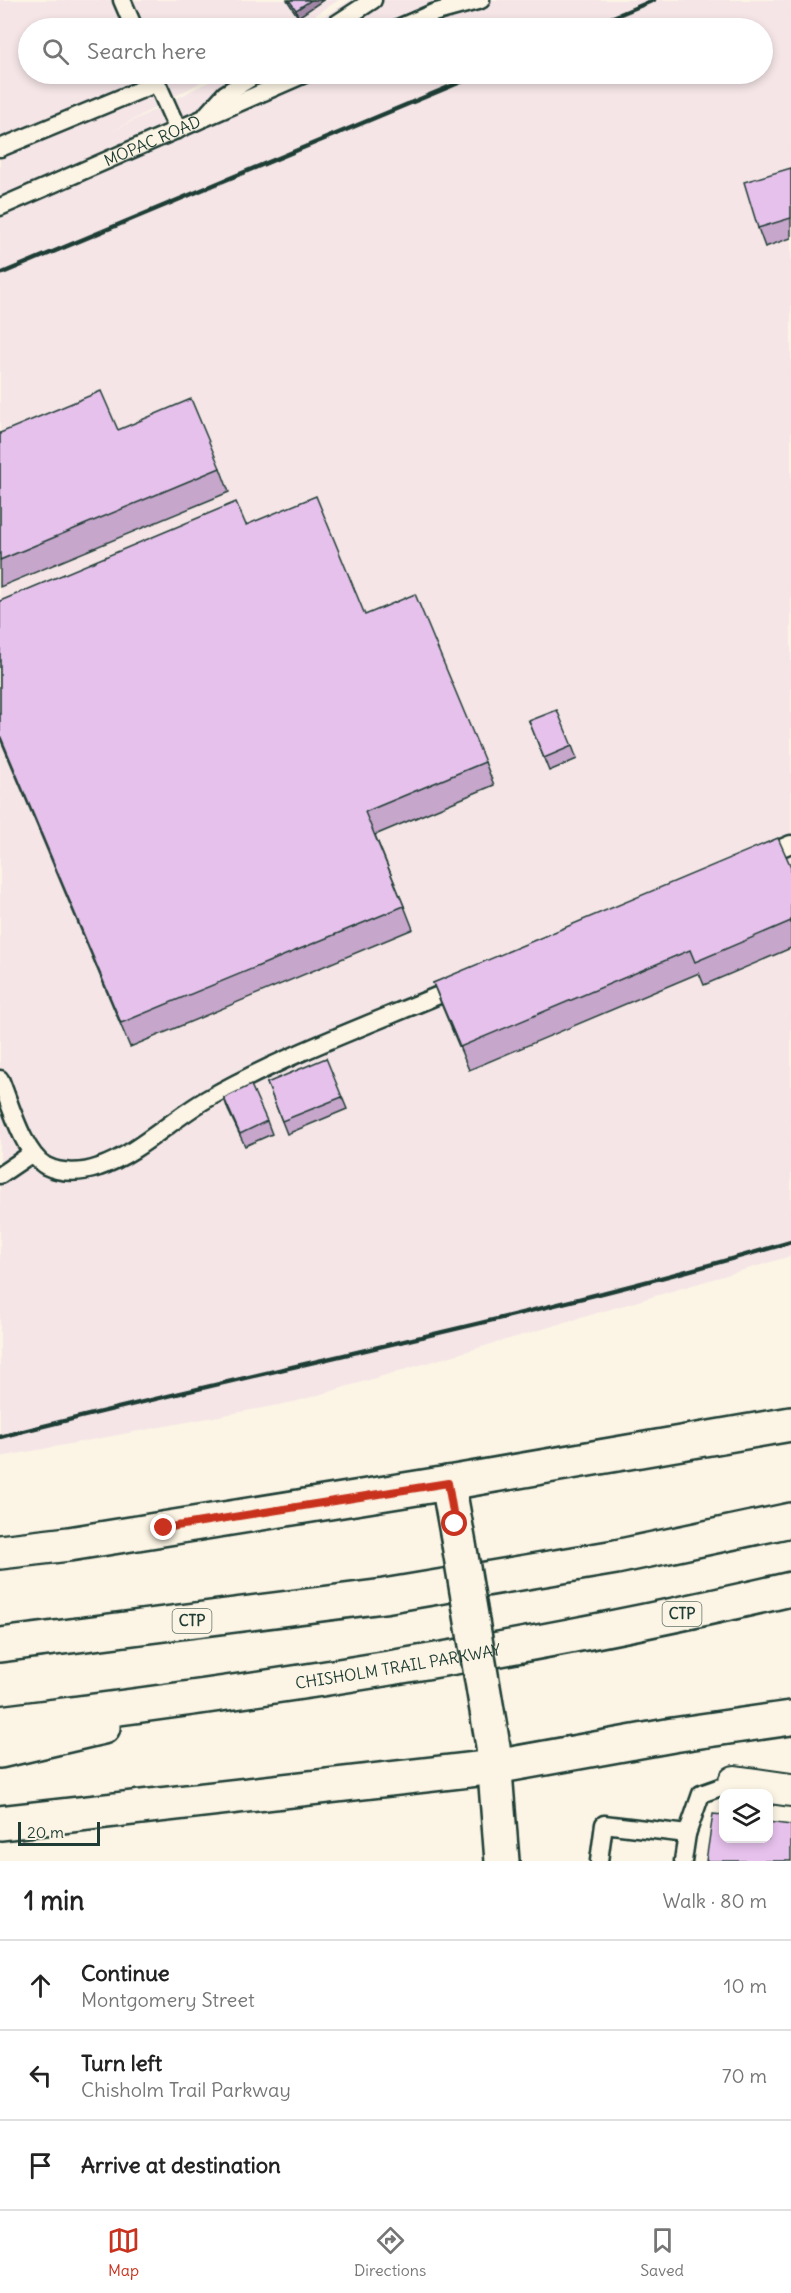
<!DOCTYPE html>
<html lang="en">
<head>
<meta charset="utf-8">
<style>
  :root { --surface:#fff; --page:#f2f2f2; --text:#222; --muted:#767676; --line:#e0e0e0; --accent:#c8321e }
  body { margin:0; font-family:Delius,sans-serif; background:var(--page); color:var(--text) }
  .controls { position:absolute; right:18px; bottom:18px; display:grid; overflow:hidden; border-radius:12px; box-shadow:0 3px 9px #0003 }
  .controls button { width:54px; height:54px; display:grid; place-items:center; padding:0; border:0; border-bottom:2px solid var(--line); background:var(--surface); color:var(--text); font:30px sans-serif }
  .scale { position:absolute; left:18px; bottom:15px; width:82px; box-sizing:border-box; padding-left:6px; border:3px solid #1f3d34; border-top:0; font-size:16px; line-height:21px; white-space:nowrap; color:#1f3d34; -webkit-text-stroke:4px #fcf5e5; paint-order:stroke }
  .stop { position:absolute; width:18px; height:18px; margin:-14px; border:4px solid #c8321e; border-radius:50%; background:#fff }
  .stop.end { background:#c8321e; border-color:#fff; box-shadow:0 2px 6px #0008 }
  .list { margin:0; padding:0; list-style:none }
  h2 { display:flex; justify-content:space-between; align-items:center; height:78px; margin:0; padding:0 24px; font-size:26px }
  h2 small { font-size:20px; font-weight:400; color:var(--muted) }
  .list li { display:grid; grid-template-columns:39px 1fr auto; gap:18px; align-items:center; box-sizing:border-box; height:90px; padding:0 24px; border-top:2px solid var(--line) }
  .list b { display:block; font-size:22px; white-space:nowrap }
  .list p { margin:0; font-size:20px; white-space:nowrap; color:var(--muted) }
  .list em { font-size:20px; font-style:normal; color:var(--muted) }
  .icon { flex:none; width:33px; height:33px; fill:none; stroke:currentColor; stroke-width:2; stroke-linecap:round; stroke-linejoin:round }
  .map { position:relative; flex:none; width:791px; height:1861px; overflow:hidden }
  .search { position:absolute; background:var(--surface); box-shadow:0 3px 9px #0003; left:18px; right:18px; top:18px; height:66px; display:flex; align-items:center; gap:15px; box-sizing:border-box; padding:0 21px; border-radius:33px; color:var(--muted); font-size:22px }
  .sheet { height:348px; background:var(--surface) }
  nav { display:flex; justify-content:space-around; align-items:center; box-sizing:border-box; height:84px; border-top:2px solid var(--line); background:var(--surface); font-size:16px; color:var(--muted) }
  nav a { display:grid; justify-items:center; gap:3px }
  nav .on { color:var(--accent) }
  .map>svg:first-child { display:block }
  .built { fill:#f5e5e7 }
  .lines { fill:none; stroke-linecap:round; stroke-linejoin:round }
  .service-casing { stroke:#1f3d34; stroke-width:21 }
  .minor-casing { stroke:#1f3d34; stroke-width:36 }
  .secondary-casing { stroke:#1f3d34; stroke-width:38 }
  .motorway-casing { stroke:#1f3d34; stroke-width:38 }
  .service { stroke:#fcf5e5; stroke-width:16 }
  .minor { stroke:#fcf5e5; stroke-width:32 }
  .secondary { stroke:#fcf5e5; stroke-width:33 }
  .motorway { stroke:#fcf5e5; stroke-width:33 }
  .rail { stroke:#1f3d34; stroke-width:4.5 }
  .secondary-bridge-casing { stroke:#1f3d34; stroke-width:38; stroke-linecap:butt }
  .secondary-bridge { stroke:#fcf5e5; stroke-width:33 }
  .wall { fill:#c6a6cb; stroke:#1f3d34; stroke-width:1.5 }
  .shaded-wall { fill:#a187a5; stroke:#1f3d34; stroke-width:1.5 }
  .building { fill:#e6c1ec; stroke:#1f3d34; stroke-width:1.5 }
  .route { stroke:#c8321e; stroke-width:8 }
  .labels { text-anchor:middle; stroke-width:6; stroke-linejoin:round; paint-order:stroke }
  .shield { fill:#fcf5e5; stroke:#617469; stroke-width:1.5 }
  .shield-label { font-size:15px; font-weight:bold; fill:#1f3d34 }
  .street-label { font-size:16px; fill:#1f3d34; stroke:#fcf5e5 }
</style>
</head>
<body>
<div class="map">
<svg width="791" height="1861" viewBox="0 0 791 1861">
  <rect width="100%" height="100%" fill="#fcf5e5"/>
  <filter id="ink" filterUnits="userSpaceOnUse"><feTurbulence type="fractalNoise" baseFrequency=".0167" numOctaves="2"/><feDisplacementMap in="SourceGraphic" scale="12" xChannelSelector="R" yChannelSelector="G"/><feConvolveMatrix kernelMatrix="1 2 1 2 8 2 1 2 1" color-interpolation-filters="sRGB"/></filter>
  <g filter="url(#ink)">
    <path class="built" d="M0 0H339L295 28H28V74H215L111 132 224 74H762V28H304L351 0H791V1256L294 1402 0 1457Z"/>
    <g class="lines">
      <defs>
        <g id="service">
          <path d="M122 0 134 28"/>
          <path d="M330 28 373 0"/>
          <path d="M398 28 433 13 481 0"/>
          <path d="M153 74 178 130"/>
          <path d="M207 114 225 94 257 74"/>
          <path d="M0 148 157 83"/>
          <path id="s1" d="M0 207 305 74"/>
          <path d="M762 856 791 844"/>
          <path d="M0 1079C10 1103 23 1153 46 1166 62 1174 83 1173 99 1167 137 1154 172 1119 207 1099 286 1054 374 1023 458 987"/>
          <path d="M0 1175 31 1154"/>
          <path d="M599 1861 604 1824 687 1834 701 1794 735 1782"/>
          <path d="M683 1861 687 1834"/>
        </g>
        <path id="minor" d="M735 1782 791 1790"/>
        <path id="secondary" d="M0 1552 69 1544 448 1483 459 1544
          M493 1746 502 1861
          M0 1823 495 1767"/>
        <g id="motorway">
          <path d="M448 1483 791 1424"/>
          <path d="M0 1645 384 1596 616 1557 791 1520"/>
          <path id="s2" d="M0 1723C266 1691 531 1650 791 1589"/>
          <path d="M0 1751 103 1727"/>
          <path d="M495 1767 673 1735 791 1718"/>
        </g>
      </defs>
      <use href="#service" class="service-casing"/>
      <use href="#minor" class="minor-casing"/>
      <use href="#secondary" class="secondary-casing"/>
      <use href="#motorway" class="motorway-casing"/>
      <use href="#service" class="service"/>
      <use href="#minor" class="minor"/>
      <use href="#secondary" class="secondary"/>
      <use href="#motorway" class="motorway"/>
      <path class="rail" d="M587 28 654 0
        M0 274 480 74
        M0 1437C263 1370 530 1318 791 1242"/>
      <defs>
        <path id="secondary-bridge" d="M459 1544 492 1740"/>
      </defs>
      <use href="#secondary-bridge" class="secondary-bridge-casing"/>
      <use href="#secondary-bridge" class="secondary-bridge"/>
    </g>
    <path class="wall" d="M287 0H323L298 17Z
      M791 168V238L765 247 758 228Z
      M118 430 220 468 229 492 0 587V433Z
      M246 525 365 615 485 762 494 785 375 835 404 906 413 929 130 1047 0 738V601Z
      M529 721 572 746 577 759 549 771Z
      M791 867V948L704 985 699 973 469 1070 442 1006 433 983Z
      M267 1083 342 1097 347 1109 287 1134Z
      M224 1098 267 1121 272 1134 245 1146 228 1110Z"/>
    <path class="shaded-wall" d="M311 0H323L298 17 296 10Z"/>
    <path class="building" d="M289 0H311L296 10Z
      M791 168V218L758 228 744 182Z
      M101 391 118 430 191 399 220 468 0 560V433Z
      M316 496 365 615 415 594 485 762 365 812 404 906 121 1023 0 735V601L236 502 246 525Z
      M557 710 572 746 544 758 529 721Z
      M778 838 791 867V921L695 962 690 950 460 1047 433 983Z
      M326 1058 342 1097 282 1121 267 1083Z
      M251 1085 267 1121 240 1134 224 1098Z
      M713 1814 723 1815V1839H768V1822L791 1825V1861H706Z"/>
  </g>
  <g class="lines" filter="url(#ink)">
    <path class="route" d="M164 1528 448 1483 455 1524"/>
  </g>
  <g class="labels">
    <g class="shield">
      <rect x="662.5" y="1602" width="39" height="24" rx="4.5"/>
      <rect x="172.5" y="1609" width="39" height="24" rx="4.5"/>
    </g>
    <g class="shield-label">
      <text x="682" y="1619">CTP</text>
      <text x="192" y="1626">CTP</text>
    </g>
    <g class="street-label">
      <text dy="6" stroke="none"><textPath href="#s1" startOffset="166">MOPAC ROAD</textPath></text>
      <text dy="6" stroke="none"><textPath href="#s2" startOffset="402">CHISHOLM TRAIL PARKWAY</textPath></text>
    </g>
  </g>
</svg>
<div class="controls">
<button><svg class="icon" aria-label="layers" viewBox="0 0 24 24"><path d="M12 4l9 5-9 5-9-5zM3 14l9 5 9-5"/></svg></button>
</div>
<div class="scale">20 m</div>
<div class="stop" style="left:455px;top:1524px"></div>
<div class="stop end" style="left:164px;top:1528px"></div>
<div class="search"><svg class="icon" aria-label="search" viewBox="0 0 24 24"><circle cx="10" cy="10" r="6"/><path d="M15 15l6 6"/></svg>Search here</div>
</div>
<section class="sheet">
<h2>1 min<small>Walk · 80 m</small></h2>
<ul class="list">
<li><svg class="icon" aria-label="ahead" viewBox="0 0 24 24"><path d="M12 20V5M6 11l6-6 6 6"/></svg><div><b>Continue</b><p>Montgomery Street</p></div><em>10 m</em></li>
<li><svg class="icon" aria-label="left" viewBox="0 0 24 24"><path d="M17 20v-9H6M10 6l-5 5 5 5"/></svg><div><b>Turn left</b><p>Chisholm Trail Parkway</p></div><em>70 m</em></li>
<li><svg class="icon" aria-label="arrive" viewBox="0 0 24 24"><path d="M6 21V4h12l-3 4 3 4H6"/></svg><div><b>Arrive at destination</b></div></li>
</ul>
</section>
<nav>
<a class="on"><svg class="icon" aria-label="map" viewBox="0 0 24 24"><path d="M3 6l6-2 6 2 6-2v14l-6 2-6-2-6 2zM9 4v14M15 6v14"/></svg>Map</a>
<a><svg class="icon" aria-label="directions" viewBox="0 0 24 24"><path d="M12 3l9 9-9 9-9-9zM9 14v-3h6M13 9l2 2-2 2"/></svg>Directions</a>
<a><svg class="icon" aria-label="saved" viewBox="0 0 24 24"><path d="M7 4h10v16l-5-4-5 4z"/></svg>Saved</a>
</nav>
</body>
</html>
